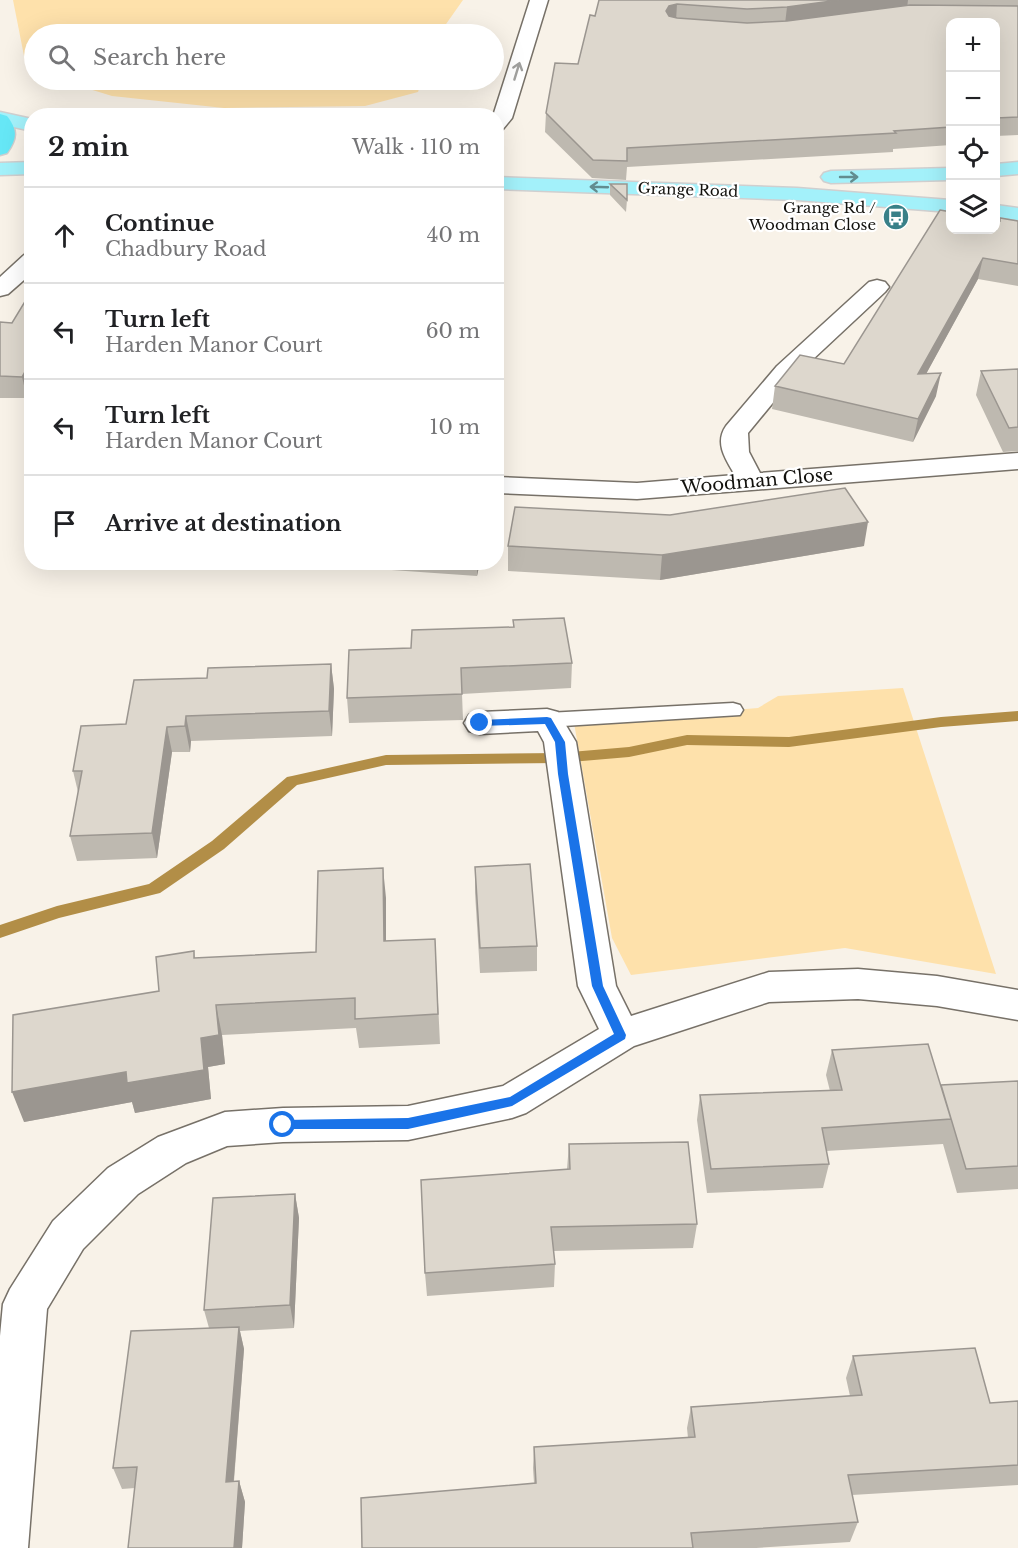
<!DOCTYPE html>
<html lang="en">
<head>
<meta charset="utf-8">
<style>
  :root { --surface:#fff; --page:#f6f6f6; --text:#202124; --muted:#757577; --line:#e0e0e0 }
  body { margin:0; font-family:"Libre Baskerville",serif; background:var(--page); color:var(--text) }
  .controls { position:absolute; right:18px; top:18px; display:grid; overflow:hidden; border-radius:12px; box-shadow:0 6px 24px #0002 }
  .controls button { width:54px; height:54px; display:grid; place-items:center; padding:0; border:0; border-bottom:2px solid var(--line); background:var(--surface); color:var(--text); font:30px sans-serif }
  .stop { position:absolute; width:18px; height:18px; margin:-14px; border:4px solid #1a73e8; border-radius:50%; background:#fff }
  .stop.end { background:#1a73e8; border-color:#fff; box-shadow:0 2px 6px #0008 }
  .list { margin:0; padding:0; list-style:none }
  h2 { display:flex; justify-content:space-between; align-items:center; height:78px; margin:0; padding:0 24px; font-size:26px }
  h2 small { font-size:20px; font-weight:400; color:var(--muted) }
  .list li { display:grid; grid-template-columns:39px 1fr auto; gap:18px; align-items:center; box-sizing:border-box; height:96px; padding:0 24px; border-top:2px solid var(--line) }
  .list b { display:block; font-size:22px; white-space:nowrap }
  .list p { margin:0; font-size:20px; white-space:nowrap; color:var(--muted) }
  .list em { font-size:20px; font-style:normal; color:var(--muted) }
  .icon { flex:none; width:33px; height:33px; fill:none; stroke:currentColor; stroke-width:2; stroke-linecap:round; stroke-linejoin:round }
  .map { position:relative; flex:none; width:1018px; height:1548px; overflow:hidden }
  .search { position:absolute; background:var(--surface); box-shadow:0 6px 24px #0002; left:24px; top:24px; width:480px; height:66px; display:flex; align-items:center; gap:15px; box-sizing:border-box; padding:0 21px; border-radius:33px; color:var(--muted); font-size:22px }
  .panel { position:absolute; background:var(--surface); box-shadow:0 6px 24px #0002; left:24px; top:108px; width:480px; height:462px; border-radius:24px }
  .map>svg:first-child { display:block }
  .green { fill:#fee1ab }
  .lines { fill:none; stroke-linecap:round; stroke-linejoin:round }
  .stream { fill:#b28e47; fill-rule:evenodd }
  .lane-casing { stroke:#777168; stroke-width:3 }
  .street-casing { stroke:#777168; stroke-width:3 }
  .primary-casing { stroke:#d0cfcf; stroke-width:3 }
  .highway-casing { stroke:#d0cfcf; stroke-width:3 }
  .lane { fill:#fff; fill-rule:evenodd }
  .street { fill:#fff; fill-rule:evenodd }
  .primary { fill:#a3f1fa; fill-rule:evenodd }
  .highway { fill:#66e7f6; fill-rule:evenodd }
  .wall { fill:#beb9b0 }
  .shaded-wall { fill:#9b9690 }
  .building { fill:#ddd7cd; stroke:#9b9690; stroke-width:1.5 }
  .oneway { stroke:#a0a09e }
  .oneway2 { stroke:#628c8f }
  .route { fill:#1a73e8 }
  .labels { text-anchor:middle; stroke-width:4.5; stroke-linejoin:round; paint-order:stroke }
  .far-street-label { font-size:15px; fill:#12110d; stroke:#fff }
  .far-poi-label { font-size:15px; fill:#12110d; stroke:#fff; text-anchor:end }
  .street-label { font-size:18px; fill:#12110d; stroke:#fff }
</style>
</head>
<body>
<div class="map">
<svg width="1018" height="1548" viewBox="0 0 1018 1548">
  <rect width="100%" height="100%" fill="#f8f2e8"/>
  <path class="green" d="M13 0H463L439 34H34V69L26 66Z
    M60 80H422L418 92 365 106 224 108 112 96Z
    M903 688 996 974 845 948 631 975 612 938 574 723 758 708 778 696Z"/>
  <g class="lines">
    <path class="stream" d="M1018 711V721L941 727 789 747 687 745 629 757 559 763 386 765 297 785 224 849 160 893 59 918 0 938V925L57 906 149 884 212 841 287 777 292 776 386 755 559 753 629 747 687 735 789 737 941 717Z"/>
    <defs>
      <path id="lane" d="M733 703 740 705 743 710 740 715 547 727 540 725 537 720 540 715 547 713Z"/>
      <path id="street" d="M530 0H548L512 118 503 129 496 131V116H493Z
        M32 253V273L8 294 0 296V277L24 255Z
        M877 280 885 282 889 287 885 292 795 376 748 433 749 452 760 473 1018 453V469L637 499 496 493V477L637 483 735 475C726 460 714 443 726 426L777 366 869 282Z
        M547 709 558 712 576 742 616 986 631 1016 769 972 858 969 937 976 1018 990V1020L937 1006 858 999 769 1002 634 1046 526 1113 512 1118 408 1140 283 1142 227 1146 186 1163 138 1194 83 1249 47 1309 28 1548H0V1336L3 1304 10 1289 53 1221 108 1168 158 1137 225 1112 283 1108 408 1106 503 1086 599 1029 578 986 544 742 538 731 480 734 469 731 464 723 469 715 480 712Z"/>
      <path id="primary" d="M0 112 32 119V131L0 124Z
        M32 162V174L0 175V163Z
        M1018 162V174L996 176V164Z
        M950 168V180L831 183 824 181 821 177 824 173 831 171Z
        M496 177 797 188 950 200V212L797 200 496 189Z
        M996 205 1018 208V220L996 217Z"/>
      <path id="highway" d="M0 114 7 116C18 130 17 139 7 153L0 155Z"/>
    </defs>
    <use href="#lane" class="lane-casing"/>
    <use href="#street" class="street-casing"/>
    <use href="#primary" class="primary-casing"/>
    <use href="#highway" class="highway-casing"/>
    <use href="#lane" class="lane"/>
    <use href="#street" class="street"/>
    <use href="#primary" class="primary"/>
    <use href="#highway" class="highway"/>
  </g>
  <path class="wall" d="M599 0H1018V135L996 136V22H951V145L893 149V152L627 167 626 180 592 178 545 132 546 113 578 64 595 16Z
    M610 184 627 200 626 212 610 195Z
    M1000 221H1018V286L978 279 926 374 936 396 913 442 772 409 775 386 844 364Z
    M0 322 12 323 27 398H0Z
    M1018 369V451L1003 452 976 395 981 371Z
    M508 546H864L660 580 508 571Z
    M177 562H480L477 576 306 564 305 568Z
    M513 620 572 663 571 688 462 694 463 720 349 723 347 698 411 648 513 627Z
    M331 664 334 689 332 736 191 741 190 752H172L157 858 77 861 70 836 78 792 73 771 126 724Z
    M475 867 537 946V971L480 973 475 893Z
    M386 898V941L435 939 440 1044 359 1048 356 1028 222 1035 225 1064 208 1067 211 1099 135 1113 132 1102 24 1122 159 991 194 951 195 958 316 952Z
    M832 1050 940 1086 1018 1081V1189L957 1193 943 1144 826 1151 829 1164 823 1188 707 1193 697 1120 700 1095 830 1091 826 1075Z
    M569 1144 697 1224 693 1248 553 1251 555 1264 554 1287 427 1296 425 1273 567 1169Z
    M295 1194 299 1218 294 1328 240 1331 244 1349 234 1481H239L245 1502 242 1548H128L135 1488 122 1489 113 1468 209 1328 204 1310Z
    M853 1356 990 1403 1018 1401V1485L852 1495 858 1522 850 1542 756 1548H362L534 1483 533 1468 534 1447 688 1438 687 1428 691 1407 850 1396 846 1378Z"/>
  <path class="shaded-wall" d="M839 0H908L907 8 785 24 787 7Z
    M677 4 676 21 668 23 666 11 669 6Z
    M983 258 978 279 914 396 918 374Z
    M32 359V390L27 398 22 377Z
    M941 373 936 396 913 442 918 419Z
    M868 522 864 546 660 580 662 555Z
    M477 562H480L477 576Z
    M331 664 334 689 332 736 329 711Z
    M186 716 191 741 190 752 185 726Z
    M167 727 172 752 157 858 152 833Z
    M383 868 386 898V971L384 941Z
    M216 1005 222 1035 225 1064 208 1067 211 1099 135 1113 132 1102 24 1122 12 1092 201 1038Z
    M295 1194 299 1218 294 1328 290 1305Z
    M239 1327 244 1349 232 1502 226 1482Z
    M239 1481 245 1502 242 1548H234Z"/>
  <path class="building" d="M599 0H839L787 7 747 9 677 4 669 6 666 11 669 16 677 18 747 23 787 21 910 5 1018 6V117L996 118V22H951V127L894 131 896 133 627 148V161L593 160 546 113 555 63 578 64 590 15 595 16Z
    M610 184H627V200Z
    M940 210 951 212V230H996V220L1000 221V218L1018 221V264L983 258 918 374 941 373 918 419 775 386 800 355 844 364Z
    M32 290V359L22 377 0 376V322L12 323Z
    M1018 369V427L1009 428 981 371Z
    M845 488 868 522 662 555 508 546 515 507 670 515Z
    M564 618 572 663 461 668 462 694 347 698 349 650 411 648 412 630 514 627 513 620Z
    M331 664 329 711 186 716 185 726 167 727 152 833 70 836 82 771H73L81 726 126 724 134 680 207 678 208 668Z
    M530 864 537 946 480 948 475 867Z
    M383 868 384 941 435 939 438 1014 355 1019V998L216 1005 219 1035 201 1038 204 1070 127 1083 126 1072 12 1092 13 1015 159 991 156 957 194 951V958L316 952 318 871Z
    M928 1044 951 1119 822 1128 829 1164 711 1169 700 1095 842 1090 832 1050Z
    M1018 1081V1166L966 1169 941 1085Z
    M688 1142 697 1224 551 1227 555 1264 425 1273 421 1180 570 1169 569 1144Z
    M295 1194 290 1305 204 1310 213 1198Z
    M239 1327 226 1482 239 1481 234 1548H128L137 1467 113 1468 131 1331Z
    M975 1348 990 1403 1018 1401V1465L848 1475 858 1522 691 1533 693 1548H362L361 1498 536 1483 534 1447 695 1437 691 1407 862 1395 853 1356Z"/>
  <defs><path id="oneway-shaft" d="M-6 0H5M1.5-3L5.5 0L1.5 3" fill="none" stroke-width="1.6" stroke-linecap="round" stroke-linejoin="round" transform="scale(1.5)"/></defs>
  <use class="oneway" href="#oneway-shaft" transform="translate(517 71) rotate(-73)"/>
  <g class="oneway2">
    <use href="#oneway-shaft" transform="translate(849 177)"/>
    <use href="#oneway-shaft" transform="translate(599 187) rotate(-178)"/>
  </g>
  <path class="route" d="M547 717 551 718 565 742 568 774 603 986 626 1035 625 1039 512 1106 408 1129H279V1121L283 1120 408 1118 510 1097 614 1034 592 986 558 774 555 742 545 724 480 726 475 723 480 720Z"/>
  <defs>
    <symbol id="bus-disc" viewBox="-11 -11 22 22"><circle r="9.5" fill="#388088" stroke="#fff"/><path d="M-5-6H5V4H4V6H2V4H-2V6H-4V4H-5ZM-3.5-4V0h7V-4ZM-3.5 1.2v1.5H-2V1.2ZM2 1.2v1.5H3.5V1.2Z" fill="#fff"/></symbol>
  </defs>
  <g fill-rule="evenodd">
    <use href="#bus-disc" x="881" y="202" width="30" height="30"/>
  </g>
  <g class="labels">
    <g class="far-street-label">
      <text transform="translate(688 190) rotate(2)" y="5">Grange Road</text>
    </g>
    <g class="far-poi-label">
      <text x="876" y="213">Grange Rd /<tspan x="876" dy="17">Woodman Close</tspan></text>
    </g>
    <g class="street-label">
      <text transform="translate(757 481) rotate(-5)" y="6">Woodman Close</text>
    </g>
  </g>
</svg>
<div class="controls">
<button>+</button>
<button>−</button>
<button><svg class="icon" aria-label="locate" viewBox="0 0 24 24"><circle cx="12" cy="12" r="6"/><path d="M12 2v4M12 18v4M2 12h4M18 12h4"/></svg></button>
<button><svg class="icon" aria-label="layers" viewBox="0 0 24 24"><path d="M12 4l9 5-9 5-9-5zM3 14l9 5 9-5"/></svg></button>
</div>
<div class="stop" style="left:283px;top:1125px"></div>
<div class="stop end" style="left:480px;top:723px"></div>
<div class="search"><svg class="icon" aria-label="search" viewBox="0 0 24 24"><circle cx="10" cy="10" r="6"/><path d="M15 15l6 6"/></svg>Search here</div>
<section class="panel">
<h2>2 min<small>Walk · 110 m</small></h2>
<ul class="list">
<li><svg class="icon" aria-label="ahead" viewBox="0 0 24 24"><path d="M12 20V5M6 11l6-6 6 6"/></svg><div><b>Continue</b><p>Chadbury Road</p></div><em>40 m</em></li>
<li><svg class="icon" aria-label="left" viewBox="0 0 24 24"><path d="M17 20v-9H6M10 6l-5 5 5 5"/></svg><div><b>Turn left</b><p>Harden Manor Court</p></div><em>60 m</em></li>
<li><svg class="icon" aria-label="left" viewBox="0 0 24 24"><path d="M17 20v-9H6M10 6l-5 5 5 5"/></svg><div><b>Turn left</b><p>Harden Manor Court</p></div><em>10 m</em></li>
<li><svg class="icon" aria-label="arrive" viewBox="0 0 24 24"><path d="M6 21V4h12l-3 4 3 4H6"/></svg><div><b>Arrive at destination</b></div></li>
</ul>
</section>
</div>
</body>
</html>
